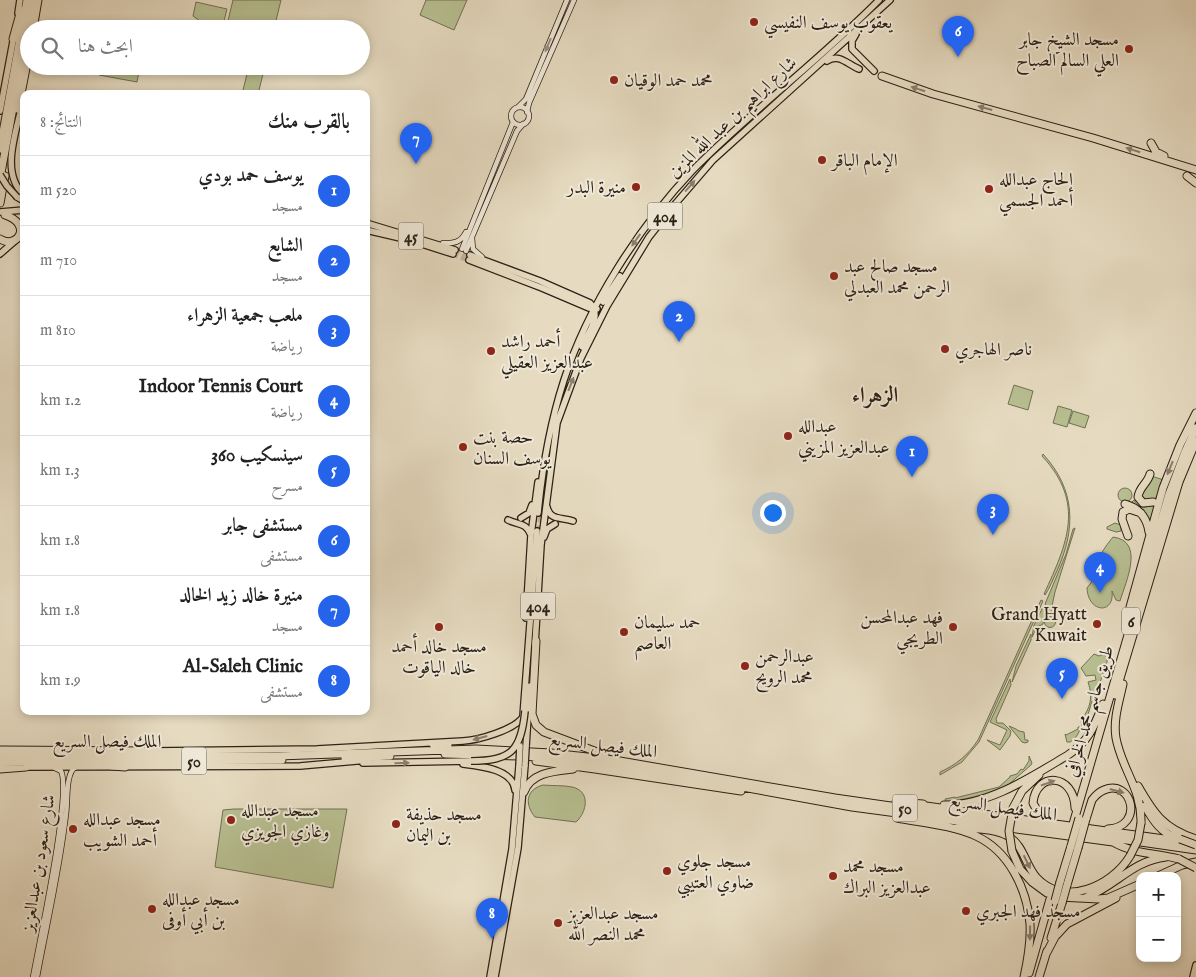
<!DOCTYPE html>
<html lang="ar">
<head>
<meta charset="utf-8">
<style>
  :root { --surface:#fff; --page:#f2f2f2; --text:#222; --muted:#767676; --line:#e0e0e0; --accent:#2563eb }
  body { margin:0; font-family:"IM FELL English",Amiri,serif; background:var(--page); color:var(--text); direction:rtl }
  .controls { position:absolute; right:15px; bottom:15px; display:grid; overflow:hidden; border-radius:10px; box-shadow:0 2px 8px #0003 }
  .controls button { width:45px; height:45px; display:grid; place-items:center; padding:0; border:0; border-bottom:1px solid var(--line); background:var(--surface); color:var(--text); font:25px sans-serif }
  .you { position:absolute; left:772px; top:512px; width:18px; height:18px; margin:-12px; border:4px solid #fff; border-radius:50%; background:#1a73e8; box-shadow:0 0 0 8px #1a73e833 }
  .badge { display:grid; place-items:center; width:32px; height:32px; border-radius:50%; background:var(--accent); color:#fff; font-size:16px; font-weight:700 }
  .pin { position:absolute; translate:-50% -41px; filter:drop-shadow(0 1px 2px #0008) }
  .pin::after { content:''; position:absolute; top:26px; width:18px; height:15px; background:inherit; clip-path:polygon(0 0,100% 0,50% 100%) }
  .list { margin:0; padding:0; list-style:none }
  h2 { display:flex; justify-content:space-between; align-items:center; height:65px; margin:0; padding:0 20px; font-size:21px }
  h2 small { font-size:16px; font-weight:400; color:var(--muted) }
  .list li { display:grid; grid-template-columns:32px 1fr auto; gap:15px; align-items:center; box-sizing:border-box; height:70px; padding:0 20px; border-top:1px solid var(--line) }
  .list b { display:block; font-size:19px; white-space:nowrap }
  .list p { margin:0; font-size:16px; white-space:nowrap; color:var(--muted) }
  .list em { font-size:16px; font-style:normal; color:var(--muted) }
  .icon { flex:none; width:28px; height:28px; fill:none; stroke:currentColor; stroke-width:2; stroke-linecap:round; stroke-linejoin:round }
  .map { position:relative; flex:none; width:1196px; height:977px; overflow:hidden; direction:ltr }
  .search { position:absolute; background:var(--surface); box-shadow:0 2px 8px #0003; left:20px; top:20px; width:350px; height:55px; display:flex; align-items:center; gap:12px; box-sizing:border-box; padding:0 18px; border-radius:28px; color:var(--muted); font-size:19px }
  .panel { position:absolute; background:var(--surface); box-shadow:0 2px 8px #0003; left:20px; top:90px; width:350px; height:625px; border-radius:10px; direction:rtl }
  .map>svg:first-child { display:block }
  .green { fill:#b7bf91; stroke:#727054 }
  .lines { fill:none; stroke-linecap:round; stroke-linejoin:round }
  .primary-tunnel { stroke:#c1b69f; stroke-width:5.5; stroke-dasharray:5.5 3; stroke-linecap:butt }
  .secondary-casing { stroke:#2c2016; stroke-width:6 }
  .primary-casing { stroke:#2c2016; stroke-width:8 }
  .motorway-casing { stroke:#2c2016; stroke-width:9 }
  .secondary { stroke:#efe8d7; stroke-width:4.5 }
  .primary { stroke:#e6dbc1; stroke-width:5.5 }
  .motorway { stroke:#e6dbc1; stroke-width:7 }
  .primary-bridge-casing { stroke:#2c2016; stroke-width:8; stroke-linecap:butt }
  .motorway-bridge-casing { stroke:#2c2016; stroke-width:9; stroke-linecap:butt }
  .primary-bridge { stroke:#e6dbc1; stroke-width:5.5 }
  .motorway-bridge { stroke:#e6dbc1; stroke-width:7 }
  .oneway { fill:#978e80 }
  .oneway2 { fill:#897e6c }
  .poi-dot { fill:#8f2418; stroke:#efe8d7; stroke-width:2 }
  .labels { text-anchor:middle; stroke-width:4; stroke-linejoin:round; paint-order:stroke }
  .shield { fill:#efe8d7; stroke:#665c50; stroke-width:1 }
  .shield-label { font-size:16px; font-weight:bold; fill:#2c2016 }
  .poi-label { font-size:18px; fill:#2c2016; stroke:#efe8d7; text-anchor:start }
  .street-label { font-size:18px; fill:#2c2016; stroke:#efe8d7 }
  .district-label { font-size:22px; font-weight:bold; fill:#2c2016; stroke:#efe8d7 }
</style>
</head>
<body>
<div class="map">
<svg width="1196" height="977" viewBox="0 0 1196 977">
  <rect width="100%" height="100%" fill="#e6dbc1"/>
  <filter id="stains"><feTurbulence type="fractalNoise" baseFrequency=".004" numOctaves="4"/><feColorMatrix values="0 0 0 0 .2 0 0 0 0 .09 0 0 0 0 .02 0 0 0 .5 -.17"/></filter>
  <radialGradient id="worn" r=".72"><stop offset=".6" stop-color="#630" stop-opacity="0"/><stop offset="1" stop-color="#630" stop-opacity=".3"/></radialGradient>
  <path class="green" d="M233 0H281L274 29H226Z
    M426 0H467L454 30 420 15Z
    M196 2 227 9 222 29H211L193 16Z
    M100 66H140L137 82 99 75Z
    M249 66H265L258 94H242Z
    M1014 385 1033 391 1028 410 1008 404Z
    M1058 406 1072 410 1067 427 1053 423Z
    M1073 411 1089 416 1085 428 1069 423Z
    M1043 454C1076 490 1076 529 1057 571 1053 579 1050 588 1045 595L1044 594C1067 544 1086 503 1042 456Z
    M1151 476 1164 480 1159 495 1150 502 1140 499 1139 497Z
    M1118 495a7 7 0 1 1 14 0a7 7 0 1 1-14 0Z
    M1158 499 1150 530 1130 504 1134 500C1141 512 1150 507 1158 499Z
    M1115 523 1121 525V531L1116 532 1107 529V527Z
    M1075 528 1055 592 1052 606 1048 608 1045 604 1066 554 1073 529Z
    M1113 537C1145 541 1126 581 1120 601L1116 600 1112 591C1115 615 1088 613 1087 588L1093 580H1101C1093 562 1102 551 1113 537Z
    M1041 600 1043 601 979 742 962 762 940 775V772C956 765 968 755 978 740Z
    M1044 605 1047 609 1053 608 1051 613 1044 618 1043 624 1037 627 1032 637 1034 625Z
    M1044.5 622a5.5 5.5 0 1 1 11 0a5.5 5.5 0 1 1-11 0Z
    M1031 634V640L1012 682 1016 666Z
    M1094 654 1099 656 1104 654 1107 658V662L1095 697 1093 698 1087 718 1082 726 1081 720C1091 708 1093 696 1088 682L1096 680 1095 675 1086 676 1081 668Z
    M1010 679 1011 685 996 719 997 723H1003L1011 731 1010 736 1000 750 987 740 1000 745 1007 730 990 722Z
    M1009 726 1016 729 1019 731 1024 732 1025 740H1028V742L1025 743 1022 742Z
    M1078 727H1080C1080 733 1075 739 1070 742H1067L1065 734 1066 735 1078 729Z
    M1029 756 1032 763 1031 765 1008 785 990 794 946 804 945 799 955 797V798L999 787 1010 777V776L1017 774 1021 769 1023 770 1029 761Z
    M543 785C552 786 563 785 572 787 591 791 587 812 576 822L535 817C525 805 525 790 543 785Z
    M234 809H347L333 888 215 867 223 810Z"/>
  <g class="lines">
    <path class="primary-tunnel" d="M455 250 470 255
      M453 254 469 260
      M539 531 541 514"/>
    <defs>
      <path id="secondary" d="M518 107 526 99 567 0
        M511 116a9 9 0 1 1 18 0a9 9 0 1 1-18 0Z
        M527 112 529 103 574 0
        M472 238 473 249 482 257
        M443 243C454 244 461 242 466 232
        M462 249 513 122
        M466 251 517 131 523 124
        M33 977C39 944 72 792 61 771L55 768
        M37 977C47 923 60 868 66 814 68 802 65 772 76 767"/>
      <path id="primary" d="M18 13 20 0
        M856 34 852 41V49L874 71
        M827 61C839 53 847 64 859 69
        M22 105C16 133 0 173 24 195
        M0 111 14 36
        M17 197 24 201
        M0 212 24 210
        M366 223 455 250
        M366 230 409 240 453 254
        M0 254 24 233
        M470 255 540 281 590 303C603 316 587 333 582 347
        M469 260 542 288 589 308 597 309
        M603 302 620 276
        M547 507C550 521 562 517 573 521
        M538 513C542 471 551 420 564 380 588 306 639 227 692 171 751 111 820 60 879 0
        M521 518 529 513 532 505
        M508 520C518 525 526 522 531 535
        M544 537 547 529 555 524
        M526 618 531 535 538 482
        M535 645 541 545 557 423 581 358 607 306 649 237 676 203 713 160 890 0
        M523 716 537 531
        M526 747 530 686
        M152 751 317 749 463 741C479 740 514 730 523 717
        M363 763 471 761
        M463 764C480 766 513 769 515 790
        M26 767 300 766 368 760
        M490 977 512 849 519 766
        M495 977 518 848 525 765
        M1193 977 1196 965"/>
      <path id="motorway" d="M33 29 38 0
        M13 39 21 10
        M882 76 933 94 1093 138 1196 170
        M18 109 29 53
        M1151 143 1156 152 1164 156
        M0 149 27 0
        M1187 176 1196 183
        M0 178 33 0
        M0 203 5 176
        M0 239C18 250 33 224 5 215
        M1150 474C1148 483 1139 487 1138 497L1143 503 1153 502
        M1125 504C1139 508 1147 518 1149 532
        M1128 536 1122 519 1123 512 1129 509 1141 513
        M1127 618 1163 488 1180 445 1196 413
        M536 641 532 714 536 725 544 732 605 755
        M1123 684C1119 702 1113 720 1116 738 1122 770 1142 789 1141 823
        M1115 695 1179 482 1196 441
        M433 744 448 745
        M0 750 152 751
        M445 754 522 756 579 760 698 779 852 807 1113 842
        M0 756H278L476 749 551 753 614 760 835 798 1196 850
        M345 758 390 756
        M536 761 595 769 741 791
        M0 762 282 760
        M112 766 125 767
        M0 769 26 767
        M1138 786C1154 814 1164 829 1196 839
        M524 792C531 772 555 771 573 769
        M896 802 923 804
        M919 805 1186 842
        M944 805C988 806 1031 777 1068 755 1089 741 1094 727 1103 704
        M1145 806C1153 821 1162 834 1179 839
        M1013 808 1022 791 1039 775
        M897 818C923 823 952 825 976 836 1009 851 1027 889 1030 924 1031 942 1028 959 1024 977
        M1086 819C1088 813 1090 806 1092 800 1095 796 1099 792 1104 790 1132 778 1145 827 1108 829
        M1049 821 1040 816 1033 803C1036 771 1074 773 1075 808
        M1073 824 1169 494 1185 452 1196 428
        M958 827C974 829 994 828 1008 836 1024 846 1025 864 1036 877 1064 908 1112 886 1130 856
        M1113 842C1133 854 1157 853 1179 859
        M1012 851 1020 869 1032 882 1047 893 1059 897 1099 899 1108 898 1140 884
        M1158 876 1182 865 1196 862
        M1060 882 1071 846
        M1067 885 1078 848
        M1087 897C1117 885 1132 861 1166 857
        M1051 938 1062 903
        M1046 954 1055 937 1067 924 1116 898
        M1029 973 1050 899
        M1039 977 1047 951"/>
    </defs>
    <use href="#secondary" class="secondary-casing"/>
    <use href="#primary" class="primary-casing"/>
    <use href="#motorway" class="motorway-casing"/>
    <use href="#secondary" class="secondary"/>
    <use href="#primary" class="primary"/>
    <use href="#motorway" class="motorway"/>
    <defs>
      <path id="primary-bridge" d="M0 175 7 186 17 197
        M471 761C511 761 521 751 525 711
        M525 765 526 747
        M519 766 520 746"/>
      <path id="motorway-bridge" d="M1180 839 1196 845
        M1071 846 1079 818
        M1078 848 1086 819
        M1012 851 1009 831 1013 808
        M1130 856 1138 840 1141 823
        M1179 859 1196 868
        M1055 901 1060 882
        M1062 903 1067 885"/>
    </defs>
    <use href="#primary-bridge" class="primary-bridge-casing"/>
    <use href="#motorway-bridge" class="motorway-bridge-casing"/>
    <use href="#primary-bridge" class="primary-bridge"/>
    <use href="#motorway-bridge" class="motorway-bridge"/>
  </g>
  <defs><path id="oneway-solid" d="M-6-.8H1V-3.2L6.5 0L1 3.2V.8H-6Z" transform="scale(1.25)"/></defs>
  <use class="oneway" href="#oneway-solid" transform="translate(548 45) rotate(113)"/>
  <g class="oneway2">
    <use href="#oneway-solid" transform="translate(918 89) rotate(-162)"/>
    <use href="#oneway-solid" transform="translate(985 108) rotate(-165)"/>
    <use href="#oneway-solid" transform="translate(1133 150) rotate(-163)"/>
    <use href="#oneway-solid" transform="translate(690 186) rotate(-49)"/>
    <use href="#oneway-solid" transform="translate(636 240) rotate(125)"/>
    <use href="#oneway-solid" transform="translate(571 384) rotate(-69)"/>
    <use href="#oneway-solid" transform="translate(1170 468) rotate(112)"/>
    <use href="#oneway-solid" transform="translate(480 738) rotate(165)"/>
    <use href="#oneway-solid" transform="translate(402 763) rotate(-1)"/>
    <use href="#oneway-solid" transform="translate(1048 783) rotate(-19)"/>
    <use href="#oneway-solid" transform="translate(1117 791) rotate(15)"/>
    <use href="#oneway-solid" transform="translate(1027 862) rotate(64)"/>
    <use href="#oneway-solid" transform="translate(1030 933) rotate(91)"/>
  </g>
  <g class="poi-dot">
    <circle cx="754" cy="22" r="5"/>
    <circle cx="1129" cy="49" r="5"/>
    <circle cx="614" cy="80" r="5"/>
    <circle cx="822" cy="160" r="5"/>
    <circle cx="636" cy="187" r="5"/>
    <circle cx="989" cy="189" r="5"/>
    <circle cx="834" cy="276" r="5"/>
    <circle cx="945" cy="349" r="5"/>
    <circle cx="491" cy="351" r="5"/>
    <circle cx="788" cy="436" r="5"/>
    <circle cx="463" cy="447" r="5"/>
    <circle cx="1097" cy="624" r="5"/>
    <circle cx="439" cy="627" r="5"/>
    <circle cx="953" cy="627" r="5"/>
    <circle cx="624" cy="632" r="5"/>
    <circle cx="745" cy="666" r="5"/>
    <circle cx="231" cy="820" r="5"/>
    <circle cx="396" cy="824" r="5"/>
    <circle cx="73" cy="829" r="5"/>
    <circle cx="667" cy="871" r="5"/>
    <circle cx="833" cy="876" r="5"/>
    <circle cx="152" cy="909" r="5"/>
    <circle cx="966" cy="911" r="5"/>
    <circle cx="558" cy="923" r="5"/>
  </g>
  <g class="labels">
    <g class="shield">
      <rect x="647.5" y="202.5" width="35" height="27" rx="4"/>
      <rect x="398.5" y="222.5" width="25" height="27" rx="4"/>
      <rect x="520.5" y="592.5" width="35" height="27" rx="4"/>
      <rect x="1122" y="607.5" width="18" height="27" rx="4"/>
      <rect x="181.5" y="747.5" width="25" height="27" rx="4"/>
      <rect x="892.5" y="794.5" width="25" height="27" rx="4"/>
    </g>
    <g class="shield-label">
      <text x="665" y="222">404</text>
      <text x="411" y="242">45</text>
      <text x="538" y="612">404</text>
      <text x="1131" y="627">6</text>
      <text x="194" y="767">50</text>
      <text x="905" y="814">50</text>
    </g>
    <g class="poi-label">
      <text x="764" y="28">يعقوب يوسف النفيسي</text>
      <text x="1119" y="45" text-anchor="end">مسجد الشيخ جابر<tspan x="1119" dy="21">العلي السالم الصباح</tspan></text>
      <text x="624" y="86">محمد حمد الوقيان</text>
      <text x="832" y="166">الإمام الباقر</text>
      <text x="999" y="185">الحاج عبدالله<tspan x="999" dy="21">أحمد الجسمي</tspan></text>
      <text x="626" y="193" text-anchor="end">منيرة البدر</text>
      <text x="844" y="272">مسجد صالح عبد<tspan x="844" dy="21">الرحمن محمد العبدلي</tspan></text>
      <text x="501" y="347">أحمد راشد<tspan x="501" dy="21">عبدالعزيز العقيلي</tspan></text>
      <text x="955" y="355">ناصر الهاجري</text>
      <text x="798" y="432">عبدالله<tspan x="798" dy="21">عبدالعزيز المزيني</tspan></text>
      <text x="473" y="443">حصة بنت<tspan x="473" dy="21">يوسف السنان</tspan></text>
      <text x="1087" y="620" text-anchor="end">Grand Hyatt<tspan x="1087" dy="21">Kuwait</tspan></text>
      <text x="943" y="623" text-anchor="end">فهد عبدالمحسن<tspan x="943" dy="21">الطريجي</tspan></text>
      <text x="634" y="628">حمد سليمان<tspan x="634" dy="21">العاصم</tspan></text>
      <text x="439" y="652" text-anchor="middle">مسجد خالد أحمد<tspan x="439" dy="21">خالد الياقوت</tspan></text>
      <text x="755" y="662">عبدالرحمن<tspan x="755" dy="21">محمد الرويح</tspan></text>
      <text x="241" y="816">مسجد عبدالله<tspan x="241" dy="21">وغازي الجويزي</tspan></text>
      <text x="406" y="820">مسجد حذيفة<tspan x="406" dy="21">بن اليمان</tspan></text>
      <text x="83" y="825">مسجد عبدالله<tspan x="83" dy="21">أحمد الشويب</tspan></text>
      <text x="677" y="867">مسجد جلوي<tspan x="677" dy="21">ضاوي العتيبي</tspan></text>
      <text x="843" y="872">مسجد محمد<tspan x="843" dy="21">عبدالعزيز البراك</tspan></text>
      <text x="162" y="905">مسجد عبدالله<tspan x="162" dy="21">بن أبي أوفى</tspan></text>
      <text x="976" y="917">مسجد فهد الجبري</text>
      <text x="568" y="919">مسجد عبدالعزيز<tspan x="568" dy="21">محمد النصر الله</tspan></text>
    </g>
    <g class="street-label">
      <text transform="translate(732 117) rotate(-43)" y="6">شارع ابراهيم بن عبد الله المزين</text>
      <text transform="translate(1089 711) rotate(-74)" y="6">طريق جاسم محمد الخرافي</text>
      <text x="107" y="747">الملك فيصل السريع</text>
      <text transform="translate(603 745) rotate(7)" y="6">الملك فيصل السريع</text>
      <text transform="translate(1003 807) rotate(8)" y="6">الملك فيصل السريع</text>
      <text transform="translate(38 863) rotate(-81)" y="6">شارع سعود بن عبدالعزيز</text>
    </g>
    <g class="district-label">
      <text x="875" y="402">الزهراء</text>
    </g>
  </g>
  <rect width="100%" height="100%" filter="url(#stains)"/>
  <rect width="100%" height="100%" fill="url(#worn)"/>
</svg>
<div class="controls">
<button>+</button>
<button>−</button>
</div>
<div class="you"></div>
<div class="pin badge" style="left:912px;top:477px">1</div>
<div class="pin badge" style="left:679px;top:342px">2</div>
<div class="pin badge" style="left:993px;top:535px">3</div>
<div class="pin badge" style="left:1100px;top:593px">4</div>
<div class="pin badge" style="left:1062px;top:699px">5</div>
<div class="pin badge" style="left:958px;top:57px">6</div>
<div class="pin badge" style="left:416px;top:164px">7</div>
<div class="pin badge" style="left:492px;top:939px">8</div>
<div class="search"><svg class="icon" aria-label="search" viewBox="0 0 24 24"><circle cx="10" cy="10" r="6"/><path d="M15 15l6 6"/></svg>ابحث هنا</div>
<section class="panel">
<h2>بالقرب منك<small>النتائج: 8</small></h2>
<ul class="list">
<li><span class="badge">1</span><div><b>يوسف حمد بودي</b><p>مسجد</p></div><em>520 m</em></li>
<li><span class="badge">2</span><div><b>الشايع</b><p>مسجد</p></div><em>710 m</em></li>
<li><span class="badge">3</span><div><b>ملعب جمعية الزهراء</b><p>رياضة</p></div><em>810 m</em></li>
<li><span class="badge">4</span><div><b>Indoor Tennis Court</b><p>رياضة</p></div><em>1.2 km</em></li>
<li><span class="badge">5</span><div><b>سينسكيب 360</b><p>مسرح</p></div><em>1.3 km</em></li>
<li><span class="badge">6</span><div><b>مستشفى جابر</b><p>مستشفى</p></div><em>1.8 km</em></li>
<li><span class="badge">7</span><div><b>منيرة خالد زيد الخالد</b><p>مسجد</p></div><em>1.8 km</em></li>
<li><span class="badge">8</span><div><b>Al-Saleh Clinic</b><p>مستشفى</p></div><em>1.9 km</em></li>
</ul>
</section>
</div>
</body>
</html>
